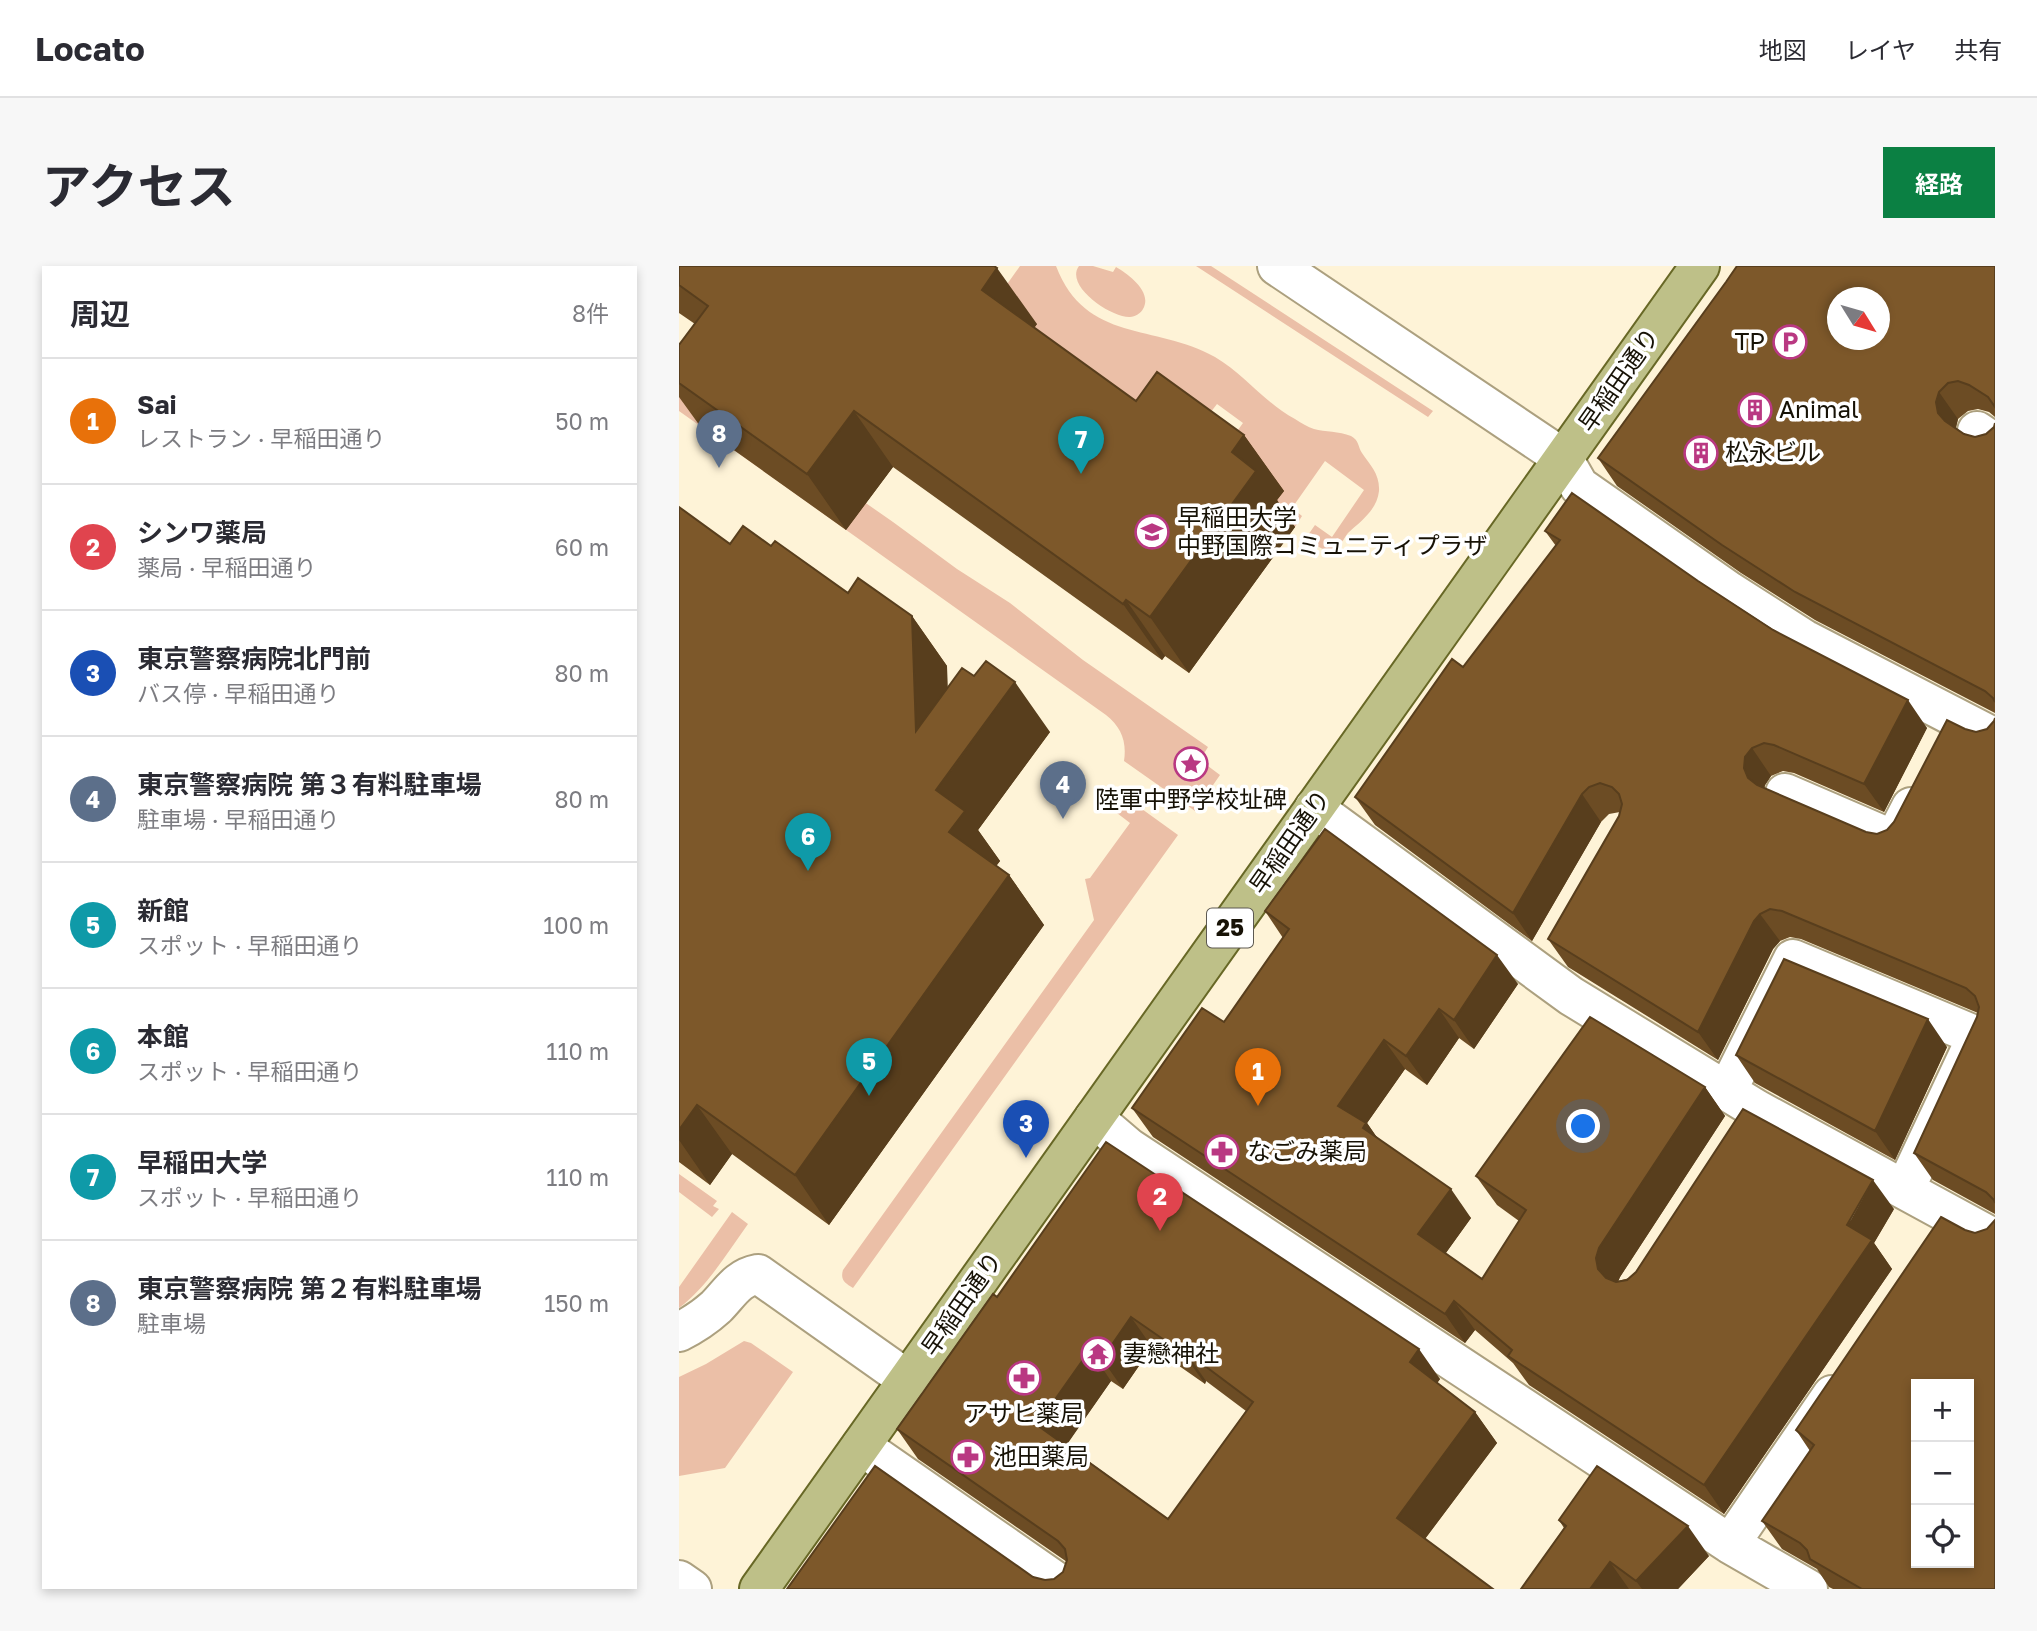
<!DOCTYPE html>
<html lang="ja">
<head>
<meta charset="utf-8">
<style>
  :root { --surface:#fff; --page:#f7f7f7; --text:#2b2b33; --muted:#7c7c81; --line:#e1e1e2; --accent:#0b8043 }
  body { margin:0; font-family:"Golos Text","Noto Sans JP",sans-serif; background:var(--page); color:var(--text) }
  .controls { position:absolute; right:21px; bottom:21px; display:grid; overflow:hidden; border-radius:0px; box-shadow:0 4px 10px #0003 }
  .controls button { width:63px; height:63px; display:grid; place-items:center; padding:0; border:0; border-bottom:2px solid var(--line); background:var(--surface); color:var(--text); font:35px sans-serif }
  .compass { position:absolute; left:1148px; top:21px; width:63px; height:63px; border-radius:50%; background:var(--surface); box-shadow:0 4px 10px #0003; rotate:127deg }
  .you { position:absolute; left:905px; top:861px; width:24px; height:24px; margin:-18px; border:5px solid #fff; border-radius:50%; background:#1a73e8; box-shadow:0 0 0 10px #1a73e833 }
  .badge { display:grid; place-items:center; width:46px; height:46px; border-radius:50%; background:var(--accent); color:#fff; font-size:23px; font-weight:700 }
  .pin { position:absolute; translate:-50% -58px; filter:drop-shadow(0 2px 4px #0008) }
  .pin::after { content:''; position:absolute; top:37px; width:24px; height:21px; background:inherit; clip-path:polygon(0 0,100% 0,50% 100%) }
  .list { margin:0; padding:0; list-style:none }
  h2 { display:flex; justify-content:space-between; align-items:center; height:91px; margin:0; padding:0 28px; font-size:30px }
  h2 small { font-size:23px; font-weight:400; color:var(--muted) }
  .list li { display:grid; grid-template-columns:46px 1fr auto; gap:21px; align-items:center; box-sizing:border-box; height:126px; padding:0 28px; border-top:2px solid var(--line) }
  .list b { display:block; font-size:26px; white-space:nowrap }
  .list p { margin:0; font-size:23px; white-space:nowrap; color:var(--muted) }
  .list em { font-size:23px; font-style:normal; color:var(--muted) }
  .icon { flex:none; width:38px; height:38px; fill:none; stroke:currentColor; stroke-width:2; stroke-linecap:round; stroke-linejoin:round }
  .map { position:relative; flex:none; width:1316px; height:1323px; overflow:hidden; border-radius:0px }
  header { display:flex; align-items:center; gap:42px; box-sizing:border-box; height:98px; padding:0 35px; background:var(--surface); border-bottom:2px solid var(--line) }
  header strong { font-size:33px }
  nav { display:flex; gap:38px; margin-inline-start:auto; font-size:24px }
  .intro { display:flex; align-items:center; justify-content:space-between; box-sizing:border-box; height:168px; padding:0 42px }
  h1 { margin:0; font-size:49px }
  .button { padding:18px 32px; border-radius:0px; background:var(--accent); color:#fff; font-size:24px; font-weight:700 }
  main { display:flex; gap:42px; padding:0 42px }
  aside { flex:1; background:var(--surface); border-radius:0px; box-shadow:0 4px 10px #0003 }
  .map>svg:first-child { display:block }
  .green { fill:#ebbfa7 }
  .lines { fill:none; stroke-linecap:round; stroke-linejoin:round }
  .minor-casing { stroke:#aca07f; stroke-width:42 }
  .major-casing { stroke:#686826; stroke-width:42 }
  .minor { stroke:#fff; stroke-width:38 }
  .major { stroke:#bec088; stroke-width:38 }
  .wall { fill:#6c4c24; fill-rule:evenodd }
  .shaded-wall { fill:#583e1d }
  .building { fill:#7d582a; stroke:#583e1d; stroke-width:2; fill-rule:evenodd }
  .labels { text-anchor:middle; stroke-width:7; stroke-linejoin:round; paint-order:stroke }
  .shield { fill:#fff; stroke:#5d5951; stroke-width:2 }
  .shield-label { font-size:23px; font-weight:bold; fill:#171206 }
  .poi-label { font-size:24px; fill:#171206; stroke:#fff; text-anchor:start }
  .street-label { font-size:24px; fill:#171206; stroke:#fff }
</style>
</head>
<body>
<header>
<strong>Locato</strong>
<nav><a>地図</a><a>レイヤ</a><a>共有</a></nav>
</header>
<div class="intro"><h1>アクセス</h1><a class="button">経路</a></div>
<main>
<aside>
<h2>周辺<small>8件</small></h2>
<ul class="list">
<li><span class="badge" style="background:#e8710a">1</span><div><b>Sai</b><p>レストラン · 早稲田通り</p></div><em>50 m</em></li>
<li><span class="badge" style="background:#e0444e">2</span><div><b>シンワ薬局</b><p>薬局 · 早稲田通り</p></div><em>60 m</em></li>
<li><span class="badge" style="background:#1a4fb4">3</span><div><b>東京警察病院北門前</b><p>バス停 · 早稲田通り</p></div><em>80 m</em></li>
<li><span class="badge" style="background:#5c6f8a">4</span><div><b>東京警察病院 第３有料駐車場</b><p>駐車場 · 早稲田通り</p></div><em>80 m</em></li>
<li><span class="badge" style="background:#0f9aa8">5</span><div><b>新館</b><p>スポット · 早稲田通り</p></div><em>100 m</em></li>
<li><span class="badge" style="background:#0f9aa8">6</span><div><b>本館</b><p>スポット · 早稲田通り</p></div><em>110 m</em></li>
<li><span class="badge" style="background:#0f9aa8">7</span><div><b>早稲田大学</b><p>スポット · 早稲田通り</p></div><em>110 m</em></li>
<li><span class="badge" style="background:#5c6f8a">8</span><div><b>東京警察病院 第２有料駐車場</b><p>駐車場</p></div><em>150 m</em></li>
</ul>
</aside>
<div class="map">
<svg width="1316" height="1323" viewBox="0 0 1316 1323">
  <rect width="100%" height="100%" fill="#fef3d7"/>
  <path class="green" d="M341 0H377C407 78 476 57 536 91 565 108 586 137 616 153 622 157 629 161 635 163 646 166 660 165 672 170 680 174 679 181 683 187 691 199 701 208 700 225 698 244 682 255 669 267 666 271 663 277 659 280 647 289 635 280 629 269L636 259 653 271 685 224 646 195 613 242 623 250 616 261 592 242 604 225 546 182 564 157 538 138 497 191 319 31Z
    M400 0H414L434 6 437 1C449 8 474 26 464 43 462 47 456 51 451 51 433 52 385 20 400 0Z
    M517 0H532L754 145 749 151Z
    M0 105 79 162 214 256 278 303 331 337 404 394 529 481 521 494 541 509 516 545 445 495C448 475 442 461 427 449L0 145Z
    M431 520 499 569 174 1022C166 1017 161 1014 164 1004L415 654 406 613 411 612 451 557 421 534Z
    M0 908 38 935 34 940 40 943 33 951 0 926Z
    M53 946 69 958C48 987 29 1020 0 1042V1021Z
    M65 1075 72 1077 114 1106 46 1202 0 1210V1111L27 1098Z"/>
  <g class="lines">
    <defs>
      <path id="minor" d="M598 0 884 192 900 220 1050 325 1125 373 1316 472
        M1298 165 1316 177
        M1106 527 1215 574 1232 541
        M635 542 892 730 1077 843 1316 973
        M1048 825 1114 693 1298 770 1226 923
        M415 852 449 881 1051 1278 1129 1323
        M0 1066C14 1059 26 1051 37 1041 51 1027 58 1012 79 1008L229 1114
        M182 1180 388 1323
        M1051 1278 1153 1129
        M0 1314 13 1323"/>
      <path id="major" d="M80 1323 1021 0"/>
    </defs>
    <use href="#minor" class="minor-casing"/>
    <use href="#major" class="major-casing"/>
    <use href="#minor" class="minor"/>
    <use href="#major" class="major"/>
  </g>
  <path class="wall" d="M0 0 358 58 355 62 457 135 565 169 605 225 598 234 616 261 510 407 486 390 483 394 214 201 167 264 21 160 0 131V79L16 58 0 47Z
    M1316 0V151L1310 146 1299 143 1289 145 1279 153 1277 162 1285 168 1296 171 1307 168 1315 161 1316 157V447L1136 354 1062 307 938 220 919 192 1047 16Z
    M0 241 51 278 92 280 169 327 233 350 268 400V422L371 466 299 564 321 595 317 600 330 609 365 659 150 959 53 888 31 919 0 896Z
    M866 265 1019 315 1248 462 1205 546 1115 507 1104 505 1092 510 1086 519 1085 522 1187 566 1198 568 1208 564 1286 463 1297 466 1308 463 1315 455 1316 452V948L1254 914 1235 887 1298 751 1299 747 1122 673 1111 671 1101 675 1094 683 1039 794 889 701 869 673 940 550 941 546 930 548 922 556 853 675 696 559 676 531 784 401 877 280Z
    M586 645 839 718 795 783 780 772 748 819 726 803 688 857 697 870 792 952 766 988 803 1013 840 955 818 939 797 910 1026 821 1046 850 941 1011 939 1015 1215 943 1195 977 1213 1003 1045 1248 850 1119 834 1097 796 1064 786 1077 474 871 453 842 545 756 604 672Z
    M1268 781 1216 894 1076 817 1057 789Z
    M427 876 761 1113 758 1117 796 1146 818 1177 746 1273 814 1323H108L354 1311 366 1314 375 1313 384 1306 388 1296 239 1193 218 1163 318 1031ZM473 1081 526 1118 527 1115 567 1145 489 1253 387 1179 432 1115 444 1123Z
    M1117 1164 1316 1323H1154L1150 1321 1138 1303 1103 1283 1083 1255 1131 1185Z
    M880 1254 1030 1290 999 1323H842L885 1262Z"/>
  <path class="shaded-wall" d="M318 2 358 58 342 80 303 24Z
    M1260 126 1279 153 1276 164 1279 175 1259 147 1257 136Z
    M175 145 214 201 167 264 128 208Z
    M565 169 605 225 598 234 616 261 510 407 471 351 553 186Z
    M447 334 486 390 483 394 444 338Z
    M233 350 268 400 272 505 336 416 371 466 299 564 321 595 305 616 270 566 237 465Z
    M1229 434 1248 462 1205 546 1185 518Z
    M1073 482 1092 510 1086 519 1084 530 1069 512 1065 502 1066 491Z
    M903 528 922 556 853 675 834 647Z
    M330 609 365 659 150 959 116 909Z
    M1081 648 1101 675 1094 683 1039 794 1019 766 1075 655Z
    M818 689 839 718 795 783 775 754Z
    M760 743 780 772 748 819 727 790Z
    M1249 753 1268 781 1216 894 1196 865Z
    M705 774 726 803 688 857 708 886 659 840Z
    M1026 821 1046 850 941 1011 937 1021 939 1032 919 1003 917 992 920 982Z
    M18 839 53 888 31 919 0 874V864Z
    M1194 914 1215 943 1195 977 1213 1003 1045 1248 1025 1219Z
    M772 923 792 952 759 998 739 968Z
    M775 1035 796 1064 786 1077 766 1048Z
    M452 1051 473 1081 444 1123 423 1093Z
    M740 1083 761 1113 752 1126 731 1096Z
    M411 1084 432 1115 380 1190 358 1159Z
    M506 1085 527 1115 526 1118 504 1087Z
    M796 1146 818 1177 739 1282 718 1252Z
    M1009 1260 1030 1290 999 1323H963L957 1315Z
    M931 1296 950 1323H911Z"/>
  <path class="building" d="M0 0H315L318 2 303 24 457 135 478 106 565 169 553 186 577 205 471 351 447 334 444 338 175 145 128 208 0 117V79L29 40 0 19Z
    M1058 0H1316V141L1309 131 1290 119 1279 115 1269 117 1260 126 1257 136 1259 147 1266 155 1285 168 1296 171 1307 168 1315 161 1316 157V436L1314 432 1306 425 1116 326 1043 279 919 192 1047 16ZM1158 32H1200V74H1158Z
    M893 227 1019 315 1094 364 1229 434 1185 518 1095 479 1085 477 1073 482 1066 491 1065 502 1069 512 1078 519 1187 566 1198 568 1208 564 1215 556 1268 454 1286 463 1297 466 1308 463 1315 455 1316 452V937L1315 934 1307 926 1235 887 1298 751 1300 741 1296 730 1287 722 1103 645 1091 643 1081 648 1075 655 1019 766 869 673 940 550 943 538 940 528 933 521 921 517 910 521 903 528 834 647 676 531 773 393 784 401 881 274 866 265Z
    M0 241 51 278 64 260 92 280 96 275 169 327 179 312 233 350 237 465 283 402 295 410 307 395 336 416 257 524 286 545 270 566 330 609 116 909 18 839 0 864Z
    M646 563 818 689 775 754 760 743 727 790 705 774 659 840 687 857 684 862 772 923 739 968 803 1013 847 944 797 910 911 751 1026 821 920 982 917 992 919 1003 927 1012 937 1016 948 1014 957 1006 1064 843 1194 914 1168 959 1193 974 1025 1219 829 1090 833 1084 775 1035 766 1048 453 842 523 742 545 756 610 663 586 645Z
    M1105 693 1249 753 1196 865 1057 789Z
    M427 876 740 1083 731 1096 796 1146 718 1252 814 1323H108L196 1200 354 1311 366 1314 375 1313 384 1306 388 1294 386 1283 379 1275 218 1163 314 1028 318 1031ZM452 1051 504 1087 506 1085 574 1136 489 1253 358 1159 411 1084 423 1093Z
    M1262 951 1286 964 1296 967 1308 963 1316 954V1323H1183L1131 1293 1128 1284 1121 1277 1083 1255 1135 1179 1117 1164ZM1237 1118H1290V1297H1237Z
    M918 1200 1009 1260 957 1315 931 1296 911 1323H842L887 1260 880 1254Z"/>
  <defs>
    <symbol id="parking-ring" viewBox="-11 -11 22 22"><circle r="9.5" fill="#fff" stroke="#b93882" stroke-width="1.5"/><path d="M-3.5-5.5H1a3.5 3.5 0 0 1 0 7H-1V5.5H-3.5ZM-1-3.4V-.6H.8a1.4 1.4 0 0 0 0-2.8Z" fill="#b93882"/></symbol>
    <symbol id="building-ring" viewBox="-11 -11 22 22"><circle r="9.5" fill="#fff" stroke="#b93882" stroke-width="1.5"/><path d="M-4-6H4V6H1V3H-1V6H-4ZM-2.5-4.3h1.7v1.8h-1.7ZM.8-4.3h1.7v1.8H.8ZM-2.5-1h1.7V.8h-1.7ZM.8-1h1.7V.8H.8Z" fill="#b93882"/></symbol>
    <symbol id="university-ring" viewBox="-11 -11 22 22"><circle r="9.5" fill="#fff" stroke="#b93882" stroke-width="1.5"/><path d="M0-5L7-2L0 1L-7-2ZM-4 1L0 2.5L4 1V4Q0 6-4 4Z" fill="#b93882"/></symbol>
    <symbol id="sight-ring" viewBox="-11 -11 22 22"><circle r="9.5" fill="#fff" stroke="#b93882" stroke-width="1.5"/><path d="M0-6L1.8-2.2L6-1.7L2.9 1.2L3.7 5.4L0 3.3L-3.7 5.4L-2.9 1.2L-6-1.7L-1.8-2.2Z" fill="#b93882"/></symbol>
    <symbol id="pharmacy-ring" viewBox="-11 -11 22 22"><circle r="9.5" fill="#fff" stroke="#b93882" stroke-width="1.5"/><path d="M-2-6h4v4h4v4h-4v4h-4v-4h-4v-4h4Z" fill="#b93882"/></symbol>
    <symbol id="temple-ring" viewBox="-11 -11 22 22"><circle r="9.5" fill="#fff" stroke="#b93882" stroke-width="1.5"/><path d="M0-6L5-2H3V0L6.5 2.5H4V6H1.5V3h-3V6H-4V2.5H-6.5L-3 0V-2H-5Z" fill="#b93882"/></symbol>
  </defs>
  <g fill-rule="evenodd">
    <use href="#parking-ring" x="1092" y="57" width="38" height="38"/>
    <use href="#building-ring" x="1057" y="125" width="38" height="38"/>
    <use href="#building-ring" x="1003" y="168" width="38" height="38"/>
    <use href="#university-ring" x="454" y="247" width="38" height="38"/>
    <use href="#sight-ring" x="493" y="479" width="38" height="38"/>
    <use href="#pharmacy-ring" x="524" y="867" width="38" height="38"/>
    <use href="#temple-ring" x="400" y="1069" width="38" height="38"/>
    <use href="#pharmacy-ring" x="326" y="1093" width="38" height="38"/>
    <use href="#pharmacy-ring" x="270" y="1172" width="38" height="38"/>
  </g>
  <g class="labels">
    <rect class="shield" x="528" y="642.5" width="46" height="39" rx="5"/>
    <g class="shield-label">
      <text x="551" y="670">25</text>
    </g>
    <g class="poi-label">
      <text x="1086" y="84" text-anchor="end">TP</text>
      <text x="1100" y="152">Animal</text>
      <text x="1046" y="195">松永ビル</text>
      <text x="498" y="260">早稲田大学<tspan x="498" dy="28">中野国際コミュニティプラザ</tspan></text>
      <text x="512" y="542" text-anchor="middle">陸軍中野学校址碑</text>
      <text x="568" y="894">なごみ薬局</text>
      <text x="444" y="1096">妻戀神社</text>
      <text x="345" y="1156" text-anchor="middle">アサヒ薬局</text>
      <text x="314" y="1199">池田薬局</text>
    </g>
    <g class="street-label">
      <text transform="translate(940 114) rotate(-55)" y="8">早稲田通り</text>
      <text transform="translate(611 576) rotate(-55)" y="8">早稲田通り</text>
      <text transform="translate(283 1038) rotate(-55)" y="8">早稲田通り</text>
    </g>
  </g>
</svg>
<div class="controls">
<button>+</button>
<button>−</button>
<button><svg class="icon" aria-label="locate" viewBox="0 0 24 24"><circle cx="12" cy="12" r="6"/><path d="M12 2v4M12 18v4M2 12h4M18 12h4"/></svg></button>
</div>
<svg class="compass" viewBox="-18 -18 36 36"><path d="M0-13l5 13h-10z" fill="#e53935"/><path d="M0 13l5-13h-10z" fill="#7c7c81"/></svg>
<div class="you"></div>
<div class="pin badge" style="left:579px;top:840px;background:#e8710a">1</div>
<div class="pin badge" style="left:481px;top:965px;background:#e0444e">2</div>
<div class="pin badge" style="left:347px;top:892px;background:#1a4fb4">3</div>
<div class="pin badge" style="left:384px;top:553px;background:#5c6f8a">4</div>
<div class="pin badge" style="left:190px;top:830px;background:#0f9aa8">5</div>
<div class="pin badge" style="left:129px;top:605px;background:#0f9aa8">6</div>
<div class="pin badge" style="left:402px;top:208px;background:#0f9aa8">7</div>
<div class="pin badge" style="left:40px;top:202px;background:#5c6f8a">8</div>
</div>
</main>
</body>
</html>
